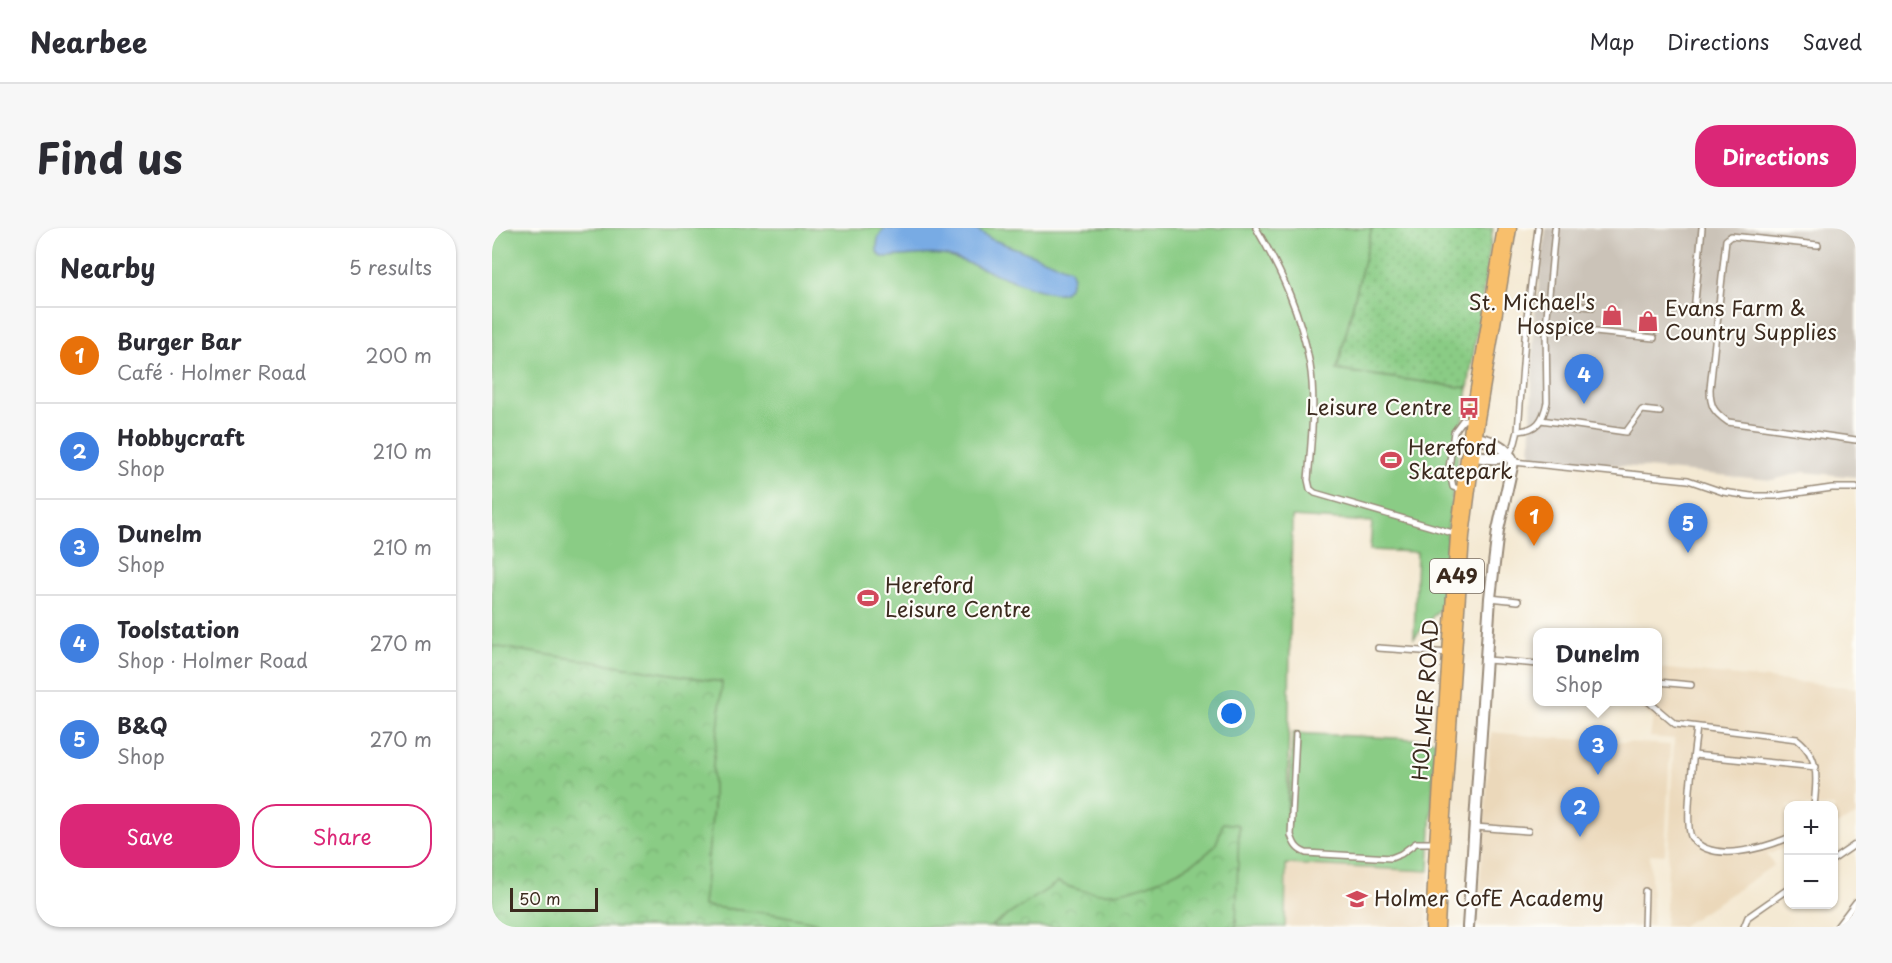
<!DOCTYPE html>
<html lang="en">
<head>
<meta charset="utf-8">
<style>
  :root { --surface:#fff; --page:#f7f7f7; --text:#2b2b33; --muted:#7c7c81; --line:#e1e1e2; --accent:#db2777 }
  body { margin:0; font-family:"Playpen Sans",sans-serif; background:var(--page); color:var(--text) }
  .controls { position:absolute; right:18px; bottom:18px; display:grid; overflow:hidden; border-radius:12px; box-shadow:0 2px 4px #0004 }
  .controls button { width:54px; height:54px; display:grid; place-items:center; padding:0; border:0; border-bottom:2px solid var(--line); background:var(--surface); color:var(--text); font:30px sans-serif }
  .scale { position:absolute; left:18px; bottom:15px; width:88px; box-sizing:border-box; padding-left:6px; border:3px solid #3b2a1e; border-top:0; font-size:16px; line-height:21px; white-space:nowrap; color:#3b2a1e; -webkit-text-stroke:4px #fdfcf7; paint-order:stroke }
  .you { position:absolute; left:740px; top:486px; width:21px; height:21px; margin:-15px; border:4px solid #fff; border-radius:50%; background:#1a73e8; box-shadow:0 0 0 9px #1a73e833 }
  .badge { display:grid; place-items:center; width:39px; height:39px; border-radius:50%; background:var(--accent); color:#fff; font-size:20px; font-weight:700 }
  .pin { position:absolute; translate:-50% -50px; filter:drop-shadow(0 2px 3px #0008) }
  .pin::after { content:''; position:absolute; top:32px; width:21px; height:18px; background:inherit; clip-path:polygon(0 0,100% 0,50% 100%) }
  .popup { position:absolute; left:1041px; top:400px; width:129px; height:78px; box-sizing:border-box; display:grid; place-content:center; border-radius:12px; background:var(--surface); filter:drop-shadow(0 2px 4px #0005); font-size:20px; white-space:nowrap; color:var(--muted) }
  .popup b { font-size:22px; color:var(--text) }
  .popup::after { content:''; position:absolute; left:50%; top:100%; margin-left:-12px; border:12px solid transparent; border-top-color:var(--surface) }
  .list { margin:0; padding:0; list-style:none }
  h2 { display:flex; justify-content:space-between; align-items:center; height:78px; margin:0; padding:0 24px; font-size:26px }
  h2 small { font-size:20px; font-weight:400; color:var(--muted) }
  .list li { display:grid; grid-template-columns:39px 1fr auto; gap:18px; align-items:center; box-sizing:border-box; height:96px; padding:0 24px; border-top:2px solid var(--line) }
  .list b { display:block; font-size:22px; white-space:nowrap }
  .list p { margin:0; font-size:20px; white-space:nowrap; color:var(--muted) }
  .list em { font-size:20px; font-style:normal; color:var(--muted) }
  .actions { display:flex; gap:12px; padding:18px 24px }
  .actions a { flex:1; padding:14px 0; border:2px solid var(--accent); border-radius:24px; text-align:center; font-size:21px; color:var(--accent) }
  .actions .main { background:var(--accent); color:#fff }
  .map { position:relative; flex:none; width:1364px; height:699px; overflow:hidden; border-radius:24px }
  header { display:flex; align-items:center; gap:36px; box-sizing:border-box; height:84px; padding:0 30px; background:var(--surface); border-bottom:2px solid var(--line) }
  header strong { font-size:28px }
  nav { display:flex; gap:33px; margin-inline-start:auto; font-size:21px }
  .intro { display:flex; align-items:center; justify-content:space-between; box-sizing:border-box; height:144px; padding:0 36px }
  h1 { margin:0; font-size:42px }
  .button { padding:15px 27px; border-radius:24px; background:var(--accent); color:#fff; font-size:21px; font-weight:700 }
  main { display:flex; gap:36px; padding:0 36px }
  aside { flex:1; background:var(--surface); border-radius:24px; box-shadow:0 2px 4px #0004 }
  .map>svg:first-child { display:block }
  .built { fill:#ebd8ba }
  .industrial { fill:#cbc3b8 }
  .grass { fill:#8acc85; stroke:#627b52; stroke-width:1.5 }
  .park { fill:url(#park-crowns); stroke:#627b52; stroke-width:1.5 }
  .garden { fill:url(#garden-dots); stroke:#627b52; stroke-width:1.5 }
  .water { fill:#78abe4; stroke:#5a6a81; stroke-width:1.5 }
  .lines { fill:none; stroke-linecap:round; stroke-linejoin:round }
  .service-casing { stroke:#988a78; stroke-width:8 }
  .minor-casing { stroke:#988a78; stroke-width:14 }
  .trunk-casing { stroke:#988a78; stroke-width:21 }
  .service { stroke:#fff; stroke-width:5 }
  .minor { stroke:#fff; stroke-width:10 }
  .trunk { stroke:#f8bf6c; stroke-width:18 }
  .labels { text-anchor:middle; stroke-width:4.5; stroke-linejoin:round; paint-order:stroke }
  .shield { fill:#fdfcf7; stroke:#75695f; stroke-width:1.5 }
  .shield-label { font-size:20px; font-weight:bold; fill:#3b2a1e }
  .poi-label { font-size:21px; fill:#3b2a1e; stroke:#fdfcf7; text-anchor:start }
  .street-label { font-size:21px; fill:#3b2a1e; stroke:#fdfcf7 }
</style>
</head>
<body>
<header>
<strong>Nearbee</strong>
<nav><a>Map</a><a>Directions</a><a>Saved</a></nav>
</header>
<div class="intro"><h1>Find us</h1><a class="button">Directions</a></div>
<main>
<aside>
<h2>Nearby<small>5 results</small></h2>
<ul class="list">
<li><span class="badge" style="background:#e8710a">1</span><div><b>Burger Bar</b><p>Café · Holmer Road</p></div><em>200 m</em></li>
<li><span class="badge" style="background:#3f7fe0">2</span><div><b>Hobbycraft</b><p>Shop</p></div><em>210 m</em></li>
<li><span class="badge" style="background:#3f7fe0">3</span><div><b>Dunelm</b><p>Shop</p></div><em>210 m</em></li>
<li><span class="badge" style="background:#3f7fe0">4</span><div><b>Toolstation</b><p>Shop · Holmer Road</p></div><em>270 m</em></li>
<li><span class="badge" style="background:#3f7fe0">5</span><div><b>B&amp;Q</b><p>Shop</p></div><em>270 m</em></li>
</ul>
<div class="actions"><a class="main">Save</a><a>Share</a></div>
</aside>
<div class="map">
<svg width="1364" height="699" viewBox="0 0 1364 699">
  <defs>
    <pattern id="park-crowns" width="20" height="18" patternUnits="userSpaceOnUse" patternTransform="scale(1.5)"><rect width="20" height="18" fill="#8acc85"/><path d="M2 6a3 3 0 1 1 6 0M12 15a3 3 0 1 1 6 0" fill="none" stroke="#78af72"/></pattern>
    <pattern id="garden-dots" width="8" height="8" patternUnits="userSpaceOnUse" patternTransform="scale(1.5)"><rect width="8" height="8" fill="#8acc85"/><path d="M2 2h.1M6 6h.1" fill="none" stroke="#78af72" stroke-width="1.8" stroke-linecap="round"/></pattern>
  </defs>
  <rect width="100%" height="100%" fill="#fdfcf7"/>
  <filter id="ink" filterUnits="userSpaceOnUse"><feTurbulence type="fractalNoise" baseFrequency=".0167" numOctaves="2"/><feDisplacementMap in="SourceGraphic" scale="12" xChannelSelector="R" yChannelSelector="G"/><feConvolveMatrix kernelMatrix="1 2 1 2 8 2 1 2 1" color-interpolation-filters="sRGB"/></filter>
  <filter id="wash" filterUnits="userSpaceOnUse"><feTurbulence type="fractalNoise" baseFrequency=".008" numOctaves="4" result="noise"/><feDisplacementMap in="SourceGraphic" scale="24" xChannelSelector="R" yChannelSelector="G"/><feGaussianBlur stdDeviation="1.35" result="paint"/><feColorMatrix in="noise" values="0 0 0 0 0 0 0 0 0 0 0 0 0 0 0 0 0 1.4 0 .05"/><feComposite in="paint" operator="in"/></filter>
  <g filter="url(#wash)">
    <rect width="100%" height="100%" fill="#f4e9d3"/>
    <path class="built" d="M1166 440 1364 460V588L1342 598V578H1296V618L1275 627 1282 637 1189 699H1173L1182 511 1158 509 1161 490 1143 474H1166Z
      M999 504 1061 510 1178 517 1173 627 1158 626 1161 699H985Z
      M794 636 937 643 935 699H793Z"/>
    <path class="industrial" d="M1054 0H1364V249L1312 244 1280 252 1038 229 1042 92Z"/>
    <path class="grass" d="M0 0H880L845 142 976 160 956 297 950 378 922 410 925 324 878 322 880 294 800 289 795 607 801 505 943 512 937 643 794 636 793 699H0Z"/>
    <path class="park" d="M0 418 230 454 227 494 221 536V579L211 678 282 686 327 695 330 699H0Z
      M731 595 747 597 744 699H498L566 654C581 662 603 666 620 665 646 663 707 638 723 617 727 611 728 602 731 595Z"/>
    <path class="garden" d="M880 0H1001L976 160 845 142Z"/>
    <path class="water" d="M394 0H482L499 11 578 41 581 49C579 54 578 61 572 64 556 73 474 30 450 27 431 25 409 29 390 29L385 24C385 15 385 6 394 0Z"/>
  </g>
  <g filter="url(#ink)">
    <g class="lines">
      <defs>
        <path id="service" d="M764 0C790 44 809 86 818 137 824 174 819 215 816 252L818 261 823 265 964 306
          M1326 17 1239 8 1234 12 1218 161C1218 179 1222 184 1236 194L1364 212
          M1056 74 1100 79
          M1202 84 1210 0
          M1034 97 1162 110
          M1049 192 1134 204 1150 182 1168 184
          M1026 203C1045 202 1051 193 1055 174L1054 99 1063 0
          M1017 227 1023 215 1026 203 1034 97 1046 0
          M1022 234 1196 252 1231 264 1259 268H1284L1340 260H1364
          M969 262 961 259 957 240 962 204 971 192 981 191
          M998 370 1026 373
          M886 420 958 425
          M995 432 1046 436
          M1166 454 1199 457
          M1157 474 1183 496 1305 511C1328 529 1325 551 1322 578
          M1205 499C1203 517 1191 599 1200 610 1220 636 1272 620 1296 610
          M804 506 799 607C802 616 804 621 814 625L899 630 909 626 924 615H945
          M1202 527 1324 539
          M983 599 1036 603
          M1342 631 1364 616
          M1152 699 1153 663
          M1252 699 1256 689 1296 661
          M1345 699 1364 674"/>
        <path id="minor" d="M978 227C992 229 1004 233 1017 227
          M976 699 998 370 1006 302 1021 234C1013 216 998 213 980 209"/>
        <path id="trunk" d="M943 699 947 616 968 308 983 191 1015 0"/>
      </defs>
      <use href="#service" class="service-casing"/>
      <use href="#minor" class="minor-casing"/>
      <use href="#trunk" class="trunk-casing"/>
      <use href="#service" class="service"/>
      <use href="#minor" class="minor"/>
      <use href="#trunk" class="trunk"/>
    </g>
  </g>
  <defs>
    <symbol id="shop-bare" viewBox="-9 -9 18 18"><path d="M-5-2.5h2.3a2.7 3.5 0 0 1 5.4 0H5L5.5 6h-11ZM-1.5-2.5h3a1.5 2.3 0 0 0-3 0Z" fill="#d1495b" stroke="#fdfcf7" stroke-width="2.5" paint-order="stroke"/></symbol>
    <symbol id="bus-bare" viewBox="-9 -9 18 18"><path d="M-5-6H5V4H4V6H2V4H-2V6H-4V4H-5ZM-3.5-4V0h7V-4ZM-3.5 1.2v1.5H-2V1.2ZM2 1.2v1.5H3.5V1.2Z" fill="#d1495b" stroke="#fdfcf7" stroke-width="2.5" paint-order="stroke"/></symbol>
    <symbol id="stadium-bare" viewBox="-9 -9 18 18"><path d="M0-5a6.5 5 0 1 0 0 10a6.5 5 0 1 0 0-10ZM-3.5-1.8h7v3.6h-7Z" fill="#d1495b" stroke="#fdfcf7" stroke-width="2.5" paint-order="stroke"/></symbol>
    <symbol id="school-bare" viewBox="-9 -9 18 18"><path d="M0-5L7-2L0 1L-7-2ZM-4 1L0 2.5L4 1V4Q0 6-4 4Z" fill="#d1495b" stroke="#fdfcf7" stroke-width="2.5" paint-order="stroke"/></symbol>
  </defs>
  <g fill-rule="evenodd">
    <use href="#shop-bare" x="1105" y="72" width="30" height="30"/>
    <use href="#shop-bare" x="1141" y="78" width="30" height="30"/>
    <use href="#bus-bare" x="962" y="165" width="30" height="30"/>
    <use href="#stadium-bare" x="884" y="217" width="30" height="30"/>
    <use href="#stadium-bare" x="361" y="355" width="30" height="30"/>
    <use href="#school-bare" x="850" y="656" width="30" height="30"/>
  </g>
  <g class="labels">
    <rect class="shield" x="938" y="331" width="54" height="34" rx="4.5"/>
    <g class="shield-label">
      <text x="965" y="355">A49</text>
    </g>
    <g class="poi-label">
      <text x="1103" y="82" text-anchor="end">St. Michael's<tspan x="1103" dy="24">Hospice</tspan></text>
      <text x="1173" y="88">Evans Farm &amp;<tspan x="1173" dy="24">Country Supplies</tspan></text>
      <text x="960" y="187" text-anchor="end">Leisure Centre</text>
      <text x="916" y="227">Hereford<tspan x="916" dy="24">Skatepark</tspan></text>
      <text x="393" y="365">Hereford<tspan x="393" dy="24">Leisure Centre</tspan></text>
      <text x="882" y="678">Holmer CofE Academy</text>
    </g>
    <g class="street-label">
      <text transform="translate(934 472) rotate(-86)" y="7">HOLMER ROAD</text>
    </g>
  </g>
</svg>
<div class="controls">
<button>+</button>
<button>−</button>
</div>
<div class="scale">50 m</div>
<div class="you"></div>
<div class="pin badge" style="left:1042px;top:318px;background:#e8710a">1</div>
<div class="pin badge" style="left:1088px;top:609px;background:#3f7fe0">2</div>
<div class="pin badge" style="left:1106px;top:547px;background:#3f7fe0">3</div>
<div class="popup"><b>Dunelm</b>Shop</div>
<div class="pin badge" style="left:1092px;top:176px;background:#3f7fe0">4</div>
<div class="pin badge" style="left:1196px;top:325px;background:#3f7fe0">5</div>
</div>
</main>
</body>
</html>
